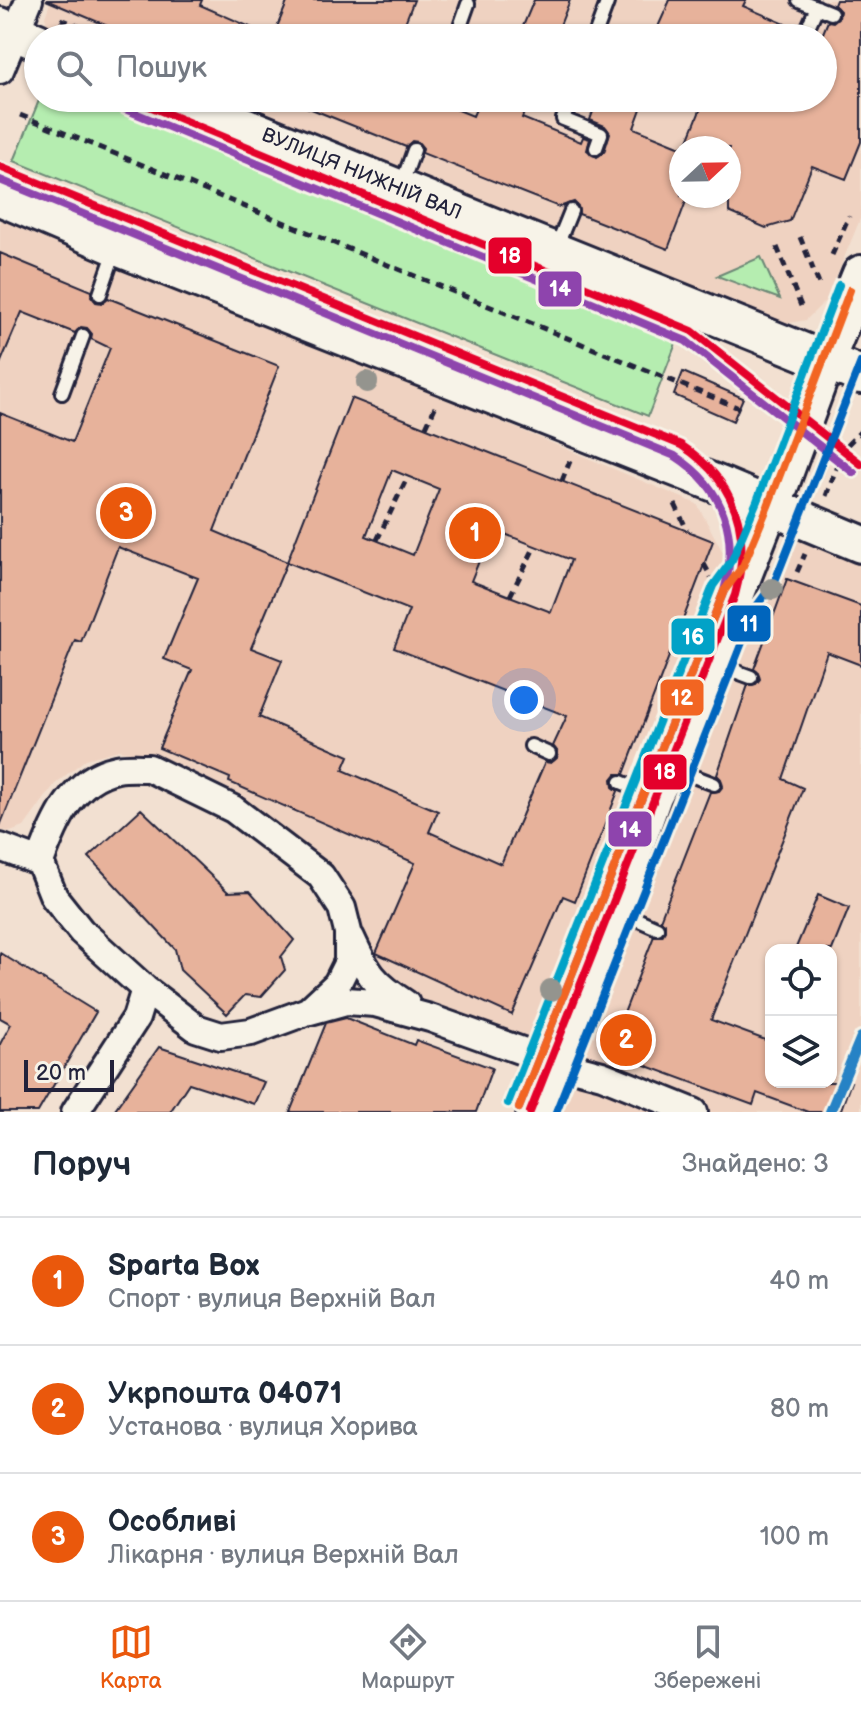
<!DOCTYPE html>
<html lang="uk">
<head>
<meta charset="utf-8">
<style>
  :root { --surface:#fff; --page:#f2f2f3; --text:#1f2937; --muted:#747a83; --line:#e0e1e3; --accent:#ea580c }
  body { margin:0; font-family:"Balsamiq Sans",sans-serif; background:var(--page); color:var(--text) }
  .controls { position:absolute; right:24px; bottom:24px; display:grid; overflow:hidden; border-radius:16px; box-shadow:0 2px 6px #0004 }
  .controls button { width:72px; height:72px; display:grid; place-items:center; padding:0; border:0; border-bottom:2px solid var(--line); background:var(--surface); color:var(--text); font:40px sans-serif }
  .compass { position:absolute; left:669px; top:136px; width:72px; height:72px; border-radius:50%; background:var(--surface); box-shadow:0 2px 6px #0004; rotate:68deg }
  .scale { position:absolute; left:24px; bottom:20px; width:90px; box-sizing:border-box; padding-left:8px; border:4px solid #22223b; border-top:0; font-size:22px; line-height:28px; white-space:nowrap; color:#22223b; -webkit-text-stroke:6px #f7f3e8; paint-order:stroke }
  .you { position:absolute; left:524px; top:700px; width:28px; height:28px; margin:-20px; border:6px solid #fff; border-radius:50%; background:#1a73e8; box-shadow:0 0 0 12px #1a73e833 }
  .badge { display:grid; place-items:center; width:52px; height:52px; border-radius:50%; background:var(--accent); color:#fff; font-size:26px; font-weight:700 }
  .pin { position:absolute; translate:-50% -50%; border:4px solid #fff; box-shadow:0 2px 8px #0006 }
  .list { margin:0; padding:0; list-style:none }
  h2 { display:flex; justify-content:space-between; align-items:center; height:104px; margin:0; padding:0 32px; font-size:34px }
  h2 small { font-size:26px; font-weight:400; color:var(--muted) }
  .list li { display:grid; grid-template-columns:52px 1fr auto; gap:24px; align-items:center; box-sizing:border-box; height:128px; padding:0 32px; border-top:2px solid var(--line) }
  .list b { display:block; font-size:30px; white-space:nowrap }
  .list p { margin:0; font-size:26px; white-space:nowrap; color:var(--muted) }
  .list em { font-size:26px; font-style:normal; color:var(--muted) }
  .icon { flex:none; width:44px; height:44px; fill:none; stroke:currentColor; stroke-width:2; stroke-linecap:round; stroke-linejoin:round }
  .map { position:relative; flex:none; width:861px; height:1112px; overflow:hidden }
  .search { position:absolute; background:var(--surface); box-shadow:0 2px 6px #0004; left:24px; right:24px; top:24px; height:88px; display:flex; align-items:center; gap:20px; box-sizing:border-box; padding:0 28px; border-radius:44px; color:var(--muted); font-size:30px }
  .sheet { height:488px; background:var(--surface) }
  nav { display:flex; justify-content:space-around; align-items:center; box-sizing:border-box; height:112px; border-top:2px solid var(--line); background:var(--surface); font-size:22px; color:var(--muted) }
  nav a { display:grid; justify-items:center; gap:4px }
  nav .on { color:var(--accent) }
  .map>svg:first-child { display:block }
  .built { fill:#efd2c1; fill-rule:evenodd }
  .green { fill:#b5edb0; stroke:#6c8876; stroke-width:2 }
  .building { fill:#e7b29b; stroke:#22223b; stroke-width:2; fill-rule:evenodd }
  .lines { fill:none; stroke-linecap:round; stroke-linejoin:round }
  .service-casing { stroke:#22223b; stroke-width:18 }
  .minor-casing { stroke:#22223b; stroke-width:32 }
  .tertiary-casing { stroke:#22223b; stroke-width:38 }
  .secondary-casing { stroke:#22223b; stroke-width:42 }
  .path { stroke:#22223b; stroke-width:5; stroke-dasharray:8 6; stroke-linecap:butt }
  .service { stroke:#f7f3e8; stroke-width:12 }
  .minor { stroke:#f7f3e8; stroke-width:26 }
  .tertiary { stroke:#f7f3e8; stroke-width:32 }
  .secondary { stroke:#f7f3e8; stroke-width:36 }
  .tram-1-casing { stroke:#f7f3e8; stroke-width:14 }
  .tram-2-casing { stroke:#f7f3e8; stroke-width:14 }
  .tram-3-casing { stroke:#f7f3e8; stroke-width:14 }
  .tram-4-casing { stroke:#f7f3e8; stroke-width:14 }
  .tram-5-casing { stroke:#f7f3e8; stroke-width:14 }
  .tram-1 { stroke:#e4002b; stroke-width:8 }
  .tram-2 { stroke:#8e44ad; stroke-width:8 }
  .tram-3 { stroke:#f26522; stroke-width:8 }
  .tram-4 { stroke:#0065bd; stroke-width:8 }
  .tram-5 { stroke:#02a2c7; stroke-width:8 }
  .metro-1-casing { stroke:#f7f3e8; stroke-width:16 }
  .metro-1 { stroke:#2782c5; stroke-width:10 }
  .tree { fill:#94948e }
  .labels { text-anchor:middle; stroke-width:8; stroke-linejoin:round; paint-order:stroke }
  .street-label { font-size:20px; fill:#22223b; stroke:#f7f3e8 }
  .line-badge { stroke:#f7f3e8; stroke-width:3 }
  .badge-label { font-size:22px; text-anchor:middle; font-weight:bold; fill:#fff }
</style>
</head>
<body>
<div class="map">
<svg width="861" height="1112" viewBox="0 0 861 1112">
  <rect width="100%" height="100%" fill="#f2e0d1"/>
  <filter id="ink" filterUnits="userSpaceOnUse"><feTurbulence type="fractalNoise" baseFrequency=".0125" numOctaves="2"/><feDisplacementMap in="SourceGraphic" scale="16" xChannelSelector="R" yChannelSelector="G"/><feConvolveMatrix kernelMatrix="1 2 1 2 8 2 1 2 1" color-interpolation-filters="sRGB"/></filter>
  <g filter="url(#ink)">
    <path class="built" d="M51 0H861V217L827 299 806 320 784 324 220 98H823V38H71L48 29 45 17ZM681 148H729V196H681Z
      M0 197 86 247 697 504 733 571 543 1051 426 1004 400 988 379 973 344 894 149 756 119 750 86 759 55 784 24 827 10 832 0 830Z
      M787 536 861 566V1112H551ZM771 950H831V1082H771Z"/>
    <path class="green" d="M40 98H105L678 338 648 416 14 161Z
      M761 257 780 299 717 276Z"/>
    <path class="building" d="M46 0H202L200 5 273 37 288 0H414L399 38H136Z
      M534 0H570L555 38H518Z
      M670 0H746L743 6 797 29 794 38H653Z
      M836 0H861V142L846 179 812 166 790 221 766 228 729 212V148H685L705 98H823V33L828 21 833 22 839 17 840 11 834 5Z
      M284 98H424L429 107H437L441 103 473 116 479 102 490 105 493 98H530L522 118 581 142 583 137 590 139 587 150 597 157 604 152 610 133 605 126 590 120 598 98H645L634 128 681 147V196H688L668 249 579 214 578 206 574 202 559 207 422 153 423 148 418 142 412 141 406 147Z
      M0 253 92 291 91 296 96 302 102 303 108 298 279 366 214 531 287 562 351 398 713 541 624 774H616L612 779 613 787 618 791 575 901 563 896 512 1015 376 953 415 863 229 782 230 778 159 748 192 670 164 659 198 578 118 547 81 642 75 640 0 826V413L72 442 110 348 91 339 92 334 87 328 81 327 75 333 22 312 0 364ZM392 470 439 489 413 555 366 536ZM492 529 571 560 551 612 471 581ZM287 562 409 610 394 648 567 716 553 746 558 752 557 758 551 763 545 762 501 864 429 832 438 811 343 770 349 756 259 717 282 660 251 648Z
      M683 372 743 398 733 421 674 395Z
      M787 579 861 606V665L827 652 783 779 803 788 711 1020 771 1042V1082H851L840 1112H808L757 1093 753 1105 609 1052 654 936H662L665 931V923L660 920 710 792 719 791 723 786 721 779 717 775 748 685 756 684 760 679 758 672 754 669Z
      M141 809 228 892 250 891 294 940 281 957 285 970 261 997 245 995 227 1014 180 970 175 949 89 857Z
      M818 895 849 908 832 950H795Z
      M0 953 96 1012 38 1112H0V1044L11 1024 0 1018Z
      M346 1018 414 1045 416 1040 492 1068 476 1112H290L326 1023Z
      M159 1047 264 1082 254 1104 189 1083 170 1112H113Z"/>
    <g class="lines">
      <defs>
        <path id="service" d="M799 0 831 13
          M456 38 468 4
          M594 38 607 3
          M803 38 817 7
          M571 98 563 119 601 134 596 148
          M433 99V98
          M232 117 240 98
          M401 186 414 150
          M556 248 571 211
          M100 294 116 248
          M62 393 83 336
          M713 663 751 677
          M531 746 549 754
          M672 768 714 784
          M621 782 652 795
          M616 910 657 928"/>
        <path id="minor" d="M0 70 29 0
          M149 768 233 809 321 876 342 908 348 932V962L337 984 308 1011 251 1032 221 1036 196 1028 145 989 81 931 54 897 40 862C54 824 72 778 117 769 127 767 139 768 149 768Z
          M0 847 40 862
          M351 938C367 973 373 983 406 1004
          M310 1011 346 1001 375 1003 430 1018 553 1062 602 1075 694 1112
          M75 1112 136 1018 145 989"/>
        <path id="tertiary" d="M533 1112 614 910 655 796 670 767 772 507"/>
        <path id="secondary" d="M0 26 38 42
          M175 98 861 375
          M0 197 117 247 722 486 861 544
          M772 507 826 360 861 274"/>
      </defs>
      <use href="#service" class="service-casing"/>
      <use href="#minor" class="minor-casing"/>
      <use href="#tertiary" class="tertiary-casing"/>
      <use href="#secondary" class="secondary-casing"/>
      <path class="path" d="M61 19 108 38
        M20 115 739 408
        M800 237 819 284 823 285
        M777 247 801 306
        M832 255 849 216
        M426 427 436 405
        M562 481 570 461
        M826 496 843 449 861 431
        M675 504 687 530
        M377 540 408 476
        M704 564 711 577
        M797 572 805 554
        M510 596 535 546"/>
      <use href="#service" class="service"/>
      <use href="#minor" class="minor"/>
      <use href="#tertiary" class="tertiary"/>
      <use href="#secondary" class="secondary"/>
      <defs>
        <path id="tram-1" d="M130 98 692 331 861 464
          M0 167 681 445C736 481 752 533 735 595L530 1112"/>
        <path id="tram-2" d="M125 109 686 341 854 473
          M0 180 675 456C725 488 739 536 724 591L519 1108"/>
        <path id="tram-3" d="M519 1108 724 591 743 566 768 506 850 290"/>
        <path id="tram-4" d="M556 1112 756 607 775 581 861 362"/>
        <path id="tram-5" d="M508 1103 713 586 732 560 757 501 839 285"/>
      </defs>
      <use href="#tram-1" class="tram-1-casing"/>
      <use href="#tram-2" class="tram-2-casing"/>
      <use href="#tram-3" class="tram-3-casing"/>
      <use href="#tram-4" class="tram-4-casing"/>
      <use href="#tram-5" class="tram-5-casing"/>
      <use href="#tram-1" class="tram-1"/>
      <use href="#tram-2" class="tram-2"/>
      <use href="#tram-3" class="tram-3"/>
      <use href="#tram-4" class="tram-4"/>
      <use href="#tram-5" class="tram-5"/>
      <defs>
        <path id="metro-1" d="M830 1112 861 1037"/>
      </defs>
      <use href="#metro-1" class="metro-1-casing"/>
      <use href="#metro-1" class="metro-1"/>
    </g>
    <g class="tree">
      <circle cx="367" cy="382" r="11"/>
      <circle cx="772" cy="589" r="11"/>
      <circle cx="551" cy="990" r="11"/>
    </g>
  </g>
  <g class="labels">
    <g class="street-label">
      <text transform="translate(362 173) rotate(22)" y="7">ВУЛИЦЯ НИЖНІЙ ВАЛ</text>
    </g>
  </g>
  <g class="line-badge">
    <rect x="487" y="236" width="46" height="39" rx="8" fill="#e4002b"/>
    <rect x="537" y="270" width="46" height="38" rx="8" fill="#8e44ad"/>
    <rect x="726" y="604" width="46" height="39" rx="8" fill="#0065bd"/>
    <rect x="670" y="617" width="46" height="39" rx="8" fill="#02a2c7"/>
    <rect x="659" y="678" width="46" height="39" rx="8" fill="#f26522"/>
    <rect x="642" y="753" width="46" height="38" rx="8" fill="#e4002b"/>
    <rect x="607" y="810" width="46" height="38" rx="8" fill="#8e44ad"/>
  </g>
  <g class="badge-label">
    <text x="510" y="263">18</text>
    <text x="560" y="296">14</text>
    <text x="749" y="631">11</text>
    <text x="693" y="644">16</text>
    <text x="682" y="705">12</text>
    <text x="665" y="779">18</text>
    <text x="630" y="837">14</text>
  </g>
</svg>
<div class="controls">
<button><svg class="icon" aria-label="locate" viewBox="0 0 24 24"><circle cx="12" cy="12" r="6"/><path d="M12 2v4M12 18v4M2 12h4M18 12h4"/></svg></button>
<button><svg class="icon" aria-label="layers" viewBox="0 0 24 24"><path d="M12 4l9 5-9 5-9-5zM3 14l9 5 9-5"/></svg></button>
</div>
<svg class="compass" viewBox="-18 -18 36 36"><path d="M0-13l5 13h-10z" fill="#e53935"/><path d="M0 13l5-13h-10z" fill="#747a83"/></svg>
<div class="scale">20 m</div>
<div class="you"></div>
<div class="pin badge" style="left:475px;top:533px">1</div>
<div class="pin badge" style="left:626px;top:1040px">2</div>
<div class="pin badge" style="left:126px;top:513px">3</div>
<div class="search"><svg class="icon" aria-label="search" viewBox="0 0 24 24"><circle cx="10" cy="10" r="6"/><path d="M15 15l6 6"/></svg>Пошук</div>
</div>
<section class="sheet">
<h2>Поруч<small>Знайдено: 3</small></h2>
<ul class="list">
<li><span class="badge">1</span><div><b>Sparta Box</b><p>Спорт · вулиця Верхній Вал</p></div><em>40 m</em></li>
<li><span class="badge">2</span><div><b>Укрпошта 04071</b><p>Установа · вулиця Хорива</p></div><em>80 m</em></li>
<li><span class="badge">3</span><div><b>Особливі</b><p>Лікарня · вулиця Верхній Вал</p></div><em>100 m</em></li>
</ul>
</section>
<nav>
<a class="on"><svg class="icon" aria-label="map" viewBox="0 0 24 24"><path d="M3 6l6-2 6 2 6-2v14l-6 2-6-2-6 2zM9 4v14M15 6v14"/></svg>Карта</a>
<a><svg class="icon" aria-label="directions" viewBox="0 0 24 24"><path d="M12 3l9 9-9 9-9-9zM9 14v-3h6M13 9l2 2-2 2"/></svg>Маршрут</a>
<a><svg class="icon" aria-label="saved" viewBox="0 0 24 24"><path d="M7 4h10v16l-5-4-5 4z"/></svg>Збережені</a>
</nav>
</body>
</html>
